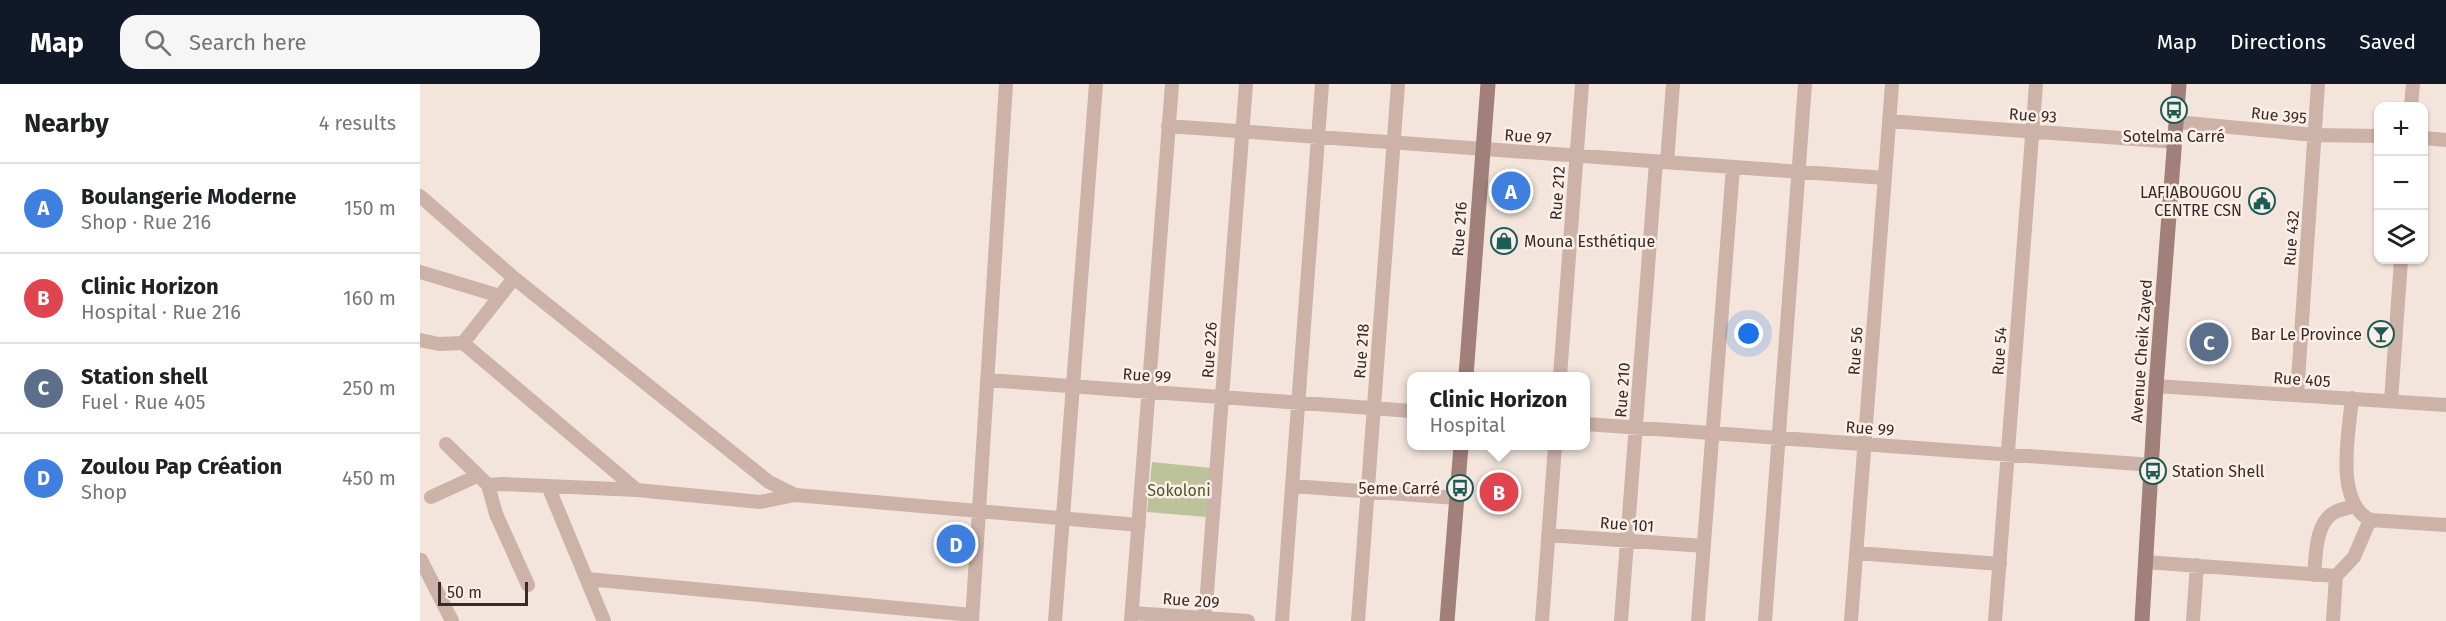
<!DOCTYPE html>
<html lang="en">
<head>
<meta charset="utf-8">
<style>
  :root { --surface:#fff; --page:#f6f6f6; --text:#202124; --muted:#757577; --line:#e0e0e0; --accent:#111827 }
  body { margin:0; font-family:"Fira Sans",sans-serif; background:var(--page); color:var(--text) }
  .controls { position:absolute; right:18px; top:18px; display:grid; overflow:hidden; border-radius:12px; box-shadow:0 2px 4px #0004 }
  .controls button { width:54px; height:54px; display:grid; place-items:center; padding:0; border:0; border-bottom:2px solid var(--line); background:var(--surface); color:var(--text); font:30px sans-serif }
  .scale { position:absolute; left:18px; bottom:15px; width:90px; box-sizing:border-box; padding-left:6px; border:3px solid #382a28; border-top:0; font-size:16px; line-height:21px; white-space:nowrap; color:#382a28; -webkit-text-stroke:4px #fbefe8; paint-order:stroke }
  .you { position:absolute; left:1329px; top:250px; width:21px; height:21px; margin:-15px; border:4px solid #fff; border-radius:50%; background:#1a73e8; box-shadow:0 0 0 9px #1a73e833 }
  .badge { display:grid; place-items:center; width:39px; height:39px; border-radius:50%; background:var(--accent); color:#fff; font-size:20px; font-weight:700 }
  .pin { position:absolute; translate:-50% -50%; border:3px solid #fff; box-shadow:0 2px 6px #0006 }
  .popup { position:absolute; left:987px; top:288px; width:183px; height:78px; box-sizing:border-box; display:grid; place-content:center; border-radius:12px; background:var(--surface); filter:drop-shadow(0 2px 4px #0005); font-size:20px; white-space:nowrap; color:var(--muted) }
  .popup b { font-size:22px; color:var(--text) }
  .popup::after { content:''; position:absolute; left:50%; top:100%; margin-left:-12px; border:12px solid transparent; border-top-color:var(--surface) }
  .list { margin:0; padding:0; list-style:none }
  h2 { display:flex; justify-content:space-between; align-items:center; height:78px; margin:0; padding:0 24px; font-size:26px }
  h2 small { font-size:20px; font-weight:400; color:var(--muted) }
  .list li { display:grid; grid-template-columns:39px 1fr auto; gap:18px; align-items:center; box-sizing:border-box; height:90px; padding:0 24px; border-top:2px solid var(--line) }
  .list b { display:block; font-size:22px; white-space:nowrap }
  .list p { margin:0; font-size:20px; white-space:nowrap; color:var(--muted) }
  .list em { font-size:20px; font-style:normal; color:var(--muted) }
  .icon { flex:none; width:33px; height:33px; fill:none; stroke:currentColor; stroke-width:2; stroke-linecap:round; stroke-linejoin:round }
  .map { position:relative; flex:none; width:2026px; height:537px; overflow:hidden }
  header { display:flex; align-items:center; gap:36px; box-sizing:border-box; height:84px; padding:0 30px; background:var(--accent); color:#fff }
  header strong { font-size:28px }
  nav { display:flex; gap:33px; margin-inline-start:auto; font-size:21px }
  .search { width:420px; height:54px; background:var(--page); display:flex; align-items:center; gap:15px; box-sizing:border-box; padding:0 21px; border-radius:18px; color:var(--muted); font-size:22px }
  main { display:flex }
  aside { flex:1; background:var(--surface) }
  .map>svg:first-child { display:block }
  .green { fill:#bcc39b }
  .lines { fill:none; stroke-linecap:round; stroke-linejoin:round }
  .street { stroke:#ccb2a7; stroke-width:14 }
  .secondary { stroke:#a08078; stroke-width:15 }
  .labels { text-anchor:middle; stroke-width:5; stroke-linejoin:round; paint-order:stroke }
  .street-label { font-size:16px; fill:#382a28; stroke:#fbefe8 }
  .poi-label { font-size:16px; fill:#382a28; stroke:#fbefe8; text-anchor:end }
  .park-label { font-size:16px; fill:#4e582a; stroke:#fbefe8 }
</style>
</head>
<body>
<header>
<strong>Map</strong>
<div class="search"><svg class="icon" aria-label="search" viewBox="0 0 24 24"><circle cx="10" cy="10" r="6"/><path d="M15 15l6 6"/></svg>Search here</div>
<nav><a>Map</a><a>Directions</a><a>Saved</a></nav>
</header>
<main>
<aside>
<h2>Nearby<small>4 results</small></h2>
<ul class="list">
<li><span class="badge" style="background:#3f7fe0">A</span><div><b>Boulangerie Moderne</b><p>Shop · Rue 216</p></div><em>150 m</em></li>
<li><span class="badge" style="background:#e0444e">B</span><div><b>Clinic Horizon</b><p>Hospital · Rue 216</p></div><em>160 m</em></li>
<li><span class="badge" style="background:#5c6f8a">C</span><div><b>Station shell</b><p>Fuel · Rue 405</p></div><em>250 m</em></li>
<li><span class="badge" style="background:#3f7fe0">D</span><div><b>Zoulou Pap Création</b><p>Shop</p></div><em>450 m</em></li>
</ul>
</aside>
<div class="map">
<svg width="2026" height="537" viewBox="0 0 2026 537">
  <rect width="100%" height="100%" fill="#f3e5dc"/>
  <path class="green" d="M732 378 791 384 786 433 727 428Z"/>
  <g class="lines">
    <path class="street" d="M1991 22 1993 0
      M1469 37 1755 58
      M1756 38 1894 51 1958 52
      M748 42 1465 94
      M2004 54 2026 56
      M1247 78 1253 0
      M0 112 94 194 349 398 375 411
      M0 188 80 212
      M94 194 43 259 217 406
      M0 256 19 260 43 259
      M1140 292 1162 0
      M567 296 992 327
      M1736 302 2026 321
      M1877 311 1898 0
      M1932 314C1929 348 1914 417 1950 436L2026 441
      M1971 317 1981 176
      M1166 340 1733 381
      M26 360 68 401 76 430 108 501
      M68 401 82 400 217 406 340 418 375 411 719 441
      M128 402 184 537
      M872 402 1037 414
      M11 413 57 392
      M1128 451 1284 462
      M1436 469 1580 480
      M1 476 32 537
      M1726 478 1916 492
      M1894 491C1896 472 1895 438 1915 428 1921 425 1928 424 1934 422
      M167 495 552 531
      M712 529 828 537
      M785 534 826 0
      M552 537 586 0
      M635 537 676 0
      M711 537 752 0
      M862 537 902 0
      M938 537 978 0
      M1122 537 1135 362
      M1201 537 1236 78
      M1278 537 1313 83
      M1345 537 1385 0
      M1431 537 1472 0
      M1575 537 1616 0
      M1773 537 1777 481
      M1913 537 1916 492 1934 473 1950 436"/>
    <path class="secondary" d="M1046 292 1068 0
      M1027 537 1041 362
      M1722 537 1736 302 1759 0"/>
  </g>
  <defs>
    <symbol id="bus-ring" viewBox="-11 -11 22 22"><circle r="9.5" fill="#fbefe8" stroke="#1b5c56" stroke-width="1.5"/><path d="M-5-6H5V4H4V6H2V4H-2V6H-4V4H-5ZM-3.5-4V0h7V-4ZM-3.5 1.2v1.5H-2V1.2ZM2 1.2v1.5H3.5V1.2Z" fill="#1b5c56"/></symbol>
    <symbol id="civic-ring" viewBox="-11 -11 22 22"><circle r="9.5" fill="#fbefe8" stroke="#1b5c56" stroke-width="1.5"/><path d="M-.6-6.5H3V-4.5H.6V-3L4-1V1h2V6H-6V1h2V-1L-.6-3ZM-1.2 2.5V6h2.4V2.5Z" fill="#1b5c56"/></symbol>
    <symbol id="shop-ring" viewBox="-11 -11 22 22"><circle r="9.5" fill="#fbefe8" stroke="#1b5c56" stroke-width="1.5"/><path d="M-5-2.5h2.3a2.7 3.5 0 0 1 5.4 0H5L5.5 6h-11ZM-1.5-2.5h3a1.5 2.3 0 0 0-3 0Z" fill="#1b5c56"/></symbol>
    <symbol id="bar-ring" viewBox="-11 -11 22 22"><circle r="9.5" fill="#fbefe8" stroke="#1b5c56" stroke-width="1.5"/><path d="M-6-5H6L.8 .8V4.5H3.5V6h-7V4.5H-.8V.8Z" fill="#1b5c56"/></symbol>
  </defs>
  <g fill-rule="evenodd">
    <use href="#bus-ring" x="1739" y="11" width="30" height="30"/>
    <use href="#civic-ring" x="1827" y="102" width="30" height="30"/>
    <use href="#shop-ring" x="1069" y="142" width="30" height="30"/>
    <use href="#bar-ring" x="1946" y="235" width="30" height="30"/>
    <use href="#bus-ring" x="1718" y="372" width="30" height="30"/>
    <use href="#bus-ring" x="1025" y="389" width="30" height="30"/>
  </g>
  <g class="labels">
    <g class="street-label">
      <text transform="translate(1613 31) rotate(4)" y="6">Rue 93</text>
      <text transform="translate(1859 31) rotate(6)" y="6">Rue 395</text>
      <text transform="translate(1108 52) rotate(4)" y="6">Rue 97</text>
      <text transform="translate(1137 109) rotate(-86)" y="6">Rue 212</text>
      <text transform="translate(1039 145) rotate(-86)" y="6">Rue 216</text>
      <text transform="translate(1871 154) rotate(-86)" y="6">Rue 432</text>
      <text transform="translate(789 266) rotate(-86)" y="6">Rue 226</text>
      <text transform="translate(941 267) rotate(-86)" y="6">Rue 218</text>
      <text transform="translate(1435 267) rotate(-86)" y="6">Rue 56</text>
      <text transform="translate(1579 267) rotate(-86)" y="6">Rue 54</text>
      <text transform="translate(1721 267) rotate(-86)" y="6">Avenue Cheik Zayed</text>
      <text transform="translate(727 291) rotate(4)" y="6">Rue 99</text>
      <text transform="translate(1882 295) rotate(4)" y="6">Rue 405</text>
      <text transform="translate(1202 306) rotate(-86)" y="6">Rue 210</text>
      <text transform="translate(1450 344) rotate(4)" y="6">Rue 99</text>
      <text transform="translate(1207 440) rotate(4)" y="6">Rue 101</text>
      <text transform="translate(771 516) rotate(4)" y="6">Rue 209</text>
    </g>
    <g class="poi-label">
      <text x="1754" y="58" text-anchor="middle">Sotelma Carré</text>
      <text x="1822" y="114">LAFIABOUGOU<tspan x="1822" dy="18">CENTRE CSN</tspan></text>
      <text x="1104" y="163" text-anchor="start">Mouna Esthétique</text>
      <text x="1942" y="256">Bar Le Province</text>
      <text x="1752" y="393" text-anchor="start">Station Shell</text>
      <text x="1020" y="410">5eme Carré</text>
    </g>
    <g class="park-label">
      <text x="759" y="412">Sokoloni</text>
    </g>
  </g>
</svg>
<div class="controls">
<button>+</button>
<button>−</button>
<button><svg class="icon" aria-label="layers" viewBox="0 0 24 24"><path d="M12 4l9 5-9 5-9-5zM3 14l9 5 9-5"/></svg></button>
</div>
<div class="scale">50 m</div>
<div class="you"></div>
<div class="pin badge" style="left:1091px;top:107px;background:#3f7fe0">A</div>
<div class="pin badge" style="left:1079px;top:408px;background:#e0444e">B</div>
<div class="popup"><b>Clinic Horizon</b>Hospital</div>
<div class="pin badge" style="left:1789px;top:258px;background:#5c6f8a">C</div>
<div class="pin badge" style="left:536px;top:460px;background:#3f7fe0">D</div>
</div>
</main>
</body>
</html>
